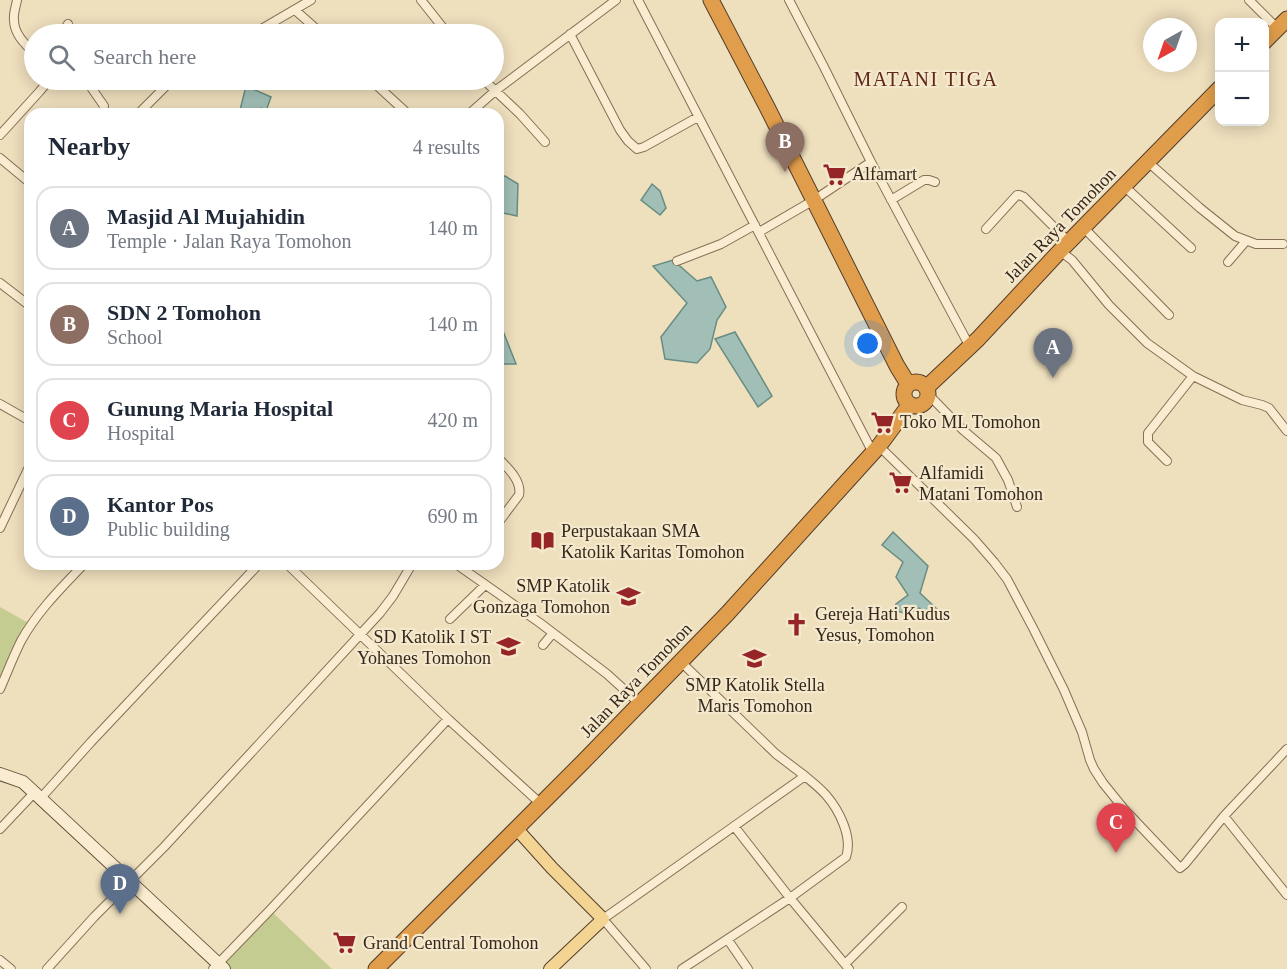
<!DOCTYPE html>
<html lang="en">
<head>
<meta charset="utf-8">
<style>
  :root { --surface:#fff; --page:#f6f6f7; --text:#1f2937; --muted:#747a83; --line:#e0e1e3; --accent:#962527 }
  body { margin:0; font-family:Georgia,serif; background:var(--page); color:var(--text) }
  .controls { position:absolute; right:18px; top:18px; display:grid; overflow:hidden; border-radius:12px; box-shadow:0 3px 15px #0003 }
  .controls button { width:54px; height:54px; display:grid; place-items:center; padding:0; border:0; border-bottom:2px solid var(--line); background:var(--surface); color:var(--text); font:30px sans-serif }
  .compass { position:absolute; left:1143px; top:18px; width:54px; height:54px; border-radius:50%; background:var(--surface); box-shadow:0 3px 15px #0003; rotate:220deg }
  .you { position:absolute; left:868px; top:344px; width:21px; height:21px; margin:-15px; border:4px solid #fff; border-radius:50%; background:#1a73e8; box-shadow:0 0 0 9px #1a73e833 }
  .badge { display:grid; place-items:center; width:39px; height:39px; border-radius:50%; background:var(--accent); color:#fff; font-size:20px; font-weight:700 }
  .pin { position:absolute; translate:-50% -50px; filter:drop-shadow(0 2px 3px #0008) }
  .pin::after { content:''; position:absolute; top:32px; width:21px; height:18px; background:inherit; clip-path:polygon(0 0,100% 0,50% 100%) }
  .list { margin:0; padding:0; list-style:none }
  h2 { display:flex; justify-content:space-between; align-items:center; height:78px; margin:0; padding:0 24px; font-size:26px }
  h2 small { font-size:20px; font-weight:400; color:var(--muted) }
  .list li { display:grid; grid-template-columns:39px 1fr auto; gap:18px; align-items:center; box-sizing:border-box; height:84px; margin:0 12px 12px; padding:0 12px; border:2px solid var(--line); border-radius:18px }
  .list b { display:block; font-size:22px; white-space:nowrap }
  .list p { margin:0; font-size:20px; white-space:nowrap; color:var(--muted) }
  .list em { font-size:20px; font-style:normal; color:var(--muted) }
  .icon { flex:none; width:33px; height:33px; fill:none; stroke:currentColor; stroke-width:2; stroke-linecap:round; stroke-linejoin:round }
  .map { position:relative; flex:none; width:1287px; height:969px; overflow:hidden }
  .search { position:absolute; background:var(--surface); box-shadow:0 3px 15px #0003; left:24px; top:24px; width:480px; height:66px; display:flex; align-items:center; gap:15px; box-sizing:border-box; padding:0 21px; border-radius:33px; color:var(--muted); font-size:22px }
  .panel { position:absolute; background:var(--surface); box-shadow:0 3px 15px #0003; left:24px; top:108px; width:480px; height:462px; border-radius:18px }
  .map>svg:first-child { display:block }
  .green { fill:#c5cc91 }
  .water { fill:#a1bfb6; stroke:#688d83; stroke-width:1.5 }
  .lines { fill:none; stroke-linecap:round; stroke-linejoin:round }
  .street-casing { stroke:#866f56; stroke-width:10 }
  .secondary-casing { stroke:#67503a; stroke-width:14 }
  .primary-casing { stroke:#533d2b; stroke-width:14 }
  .highway-casing { stroke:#533d2b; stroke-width:17 }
  .street { stroke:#f9ecd0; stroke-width:8 }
  .secondary { stroke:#f9ecd0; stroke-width:12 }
  .primary { stroke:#f3d493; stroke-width:12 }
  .highway { stroke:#e09d4b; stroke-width:15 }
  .labels { text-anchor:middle; stroke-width:4.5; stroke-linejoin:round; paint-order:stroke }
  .poi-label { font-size:18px; fill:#35271b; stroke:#f5e9cd; text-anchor:start }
  .street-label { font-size:18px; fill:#35271b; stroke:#f5e9cd }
  .neighbourhood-label { font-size:20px; letter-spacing:1.5px; fill:#62281a; stroke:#f5e9cd }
</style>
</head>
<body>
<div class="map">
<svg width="1287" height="969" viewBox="0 0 1287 969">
  <rect width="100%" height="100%" fill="#eedfbd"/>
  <path class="green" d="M0 607 32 625 0 689Z
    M270 910 332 969H213Z"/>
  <path class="water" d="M246 86 271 97 266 111 261 108 257 114H248L240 110Z
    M505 176 518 184 517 216 498 212V177Z
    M652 184 660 191 666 208 660 215 641 200Z
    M673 260 697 281 711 277 726 307 717 320 710 349 697 363 665 359 661 337 687 303 653 266Z
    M498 326H501L516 364H498Z
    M735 332 772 396 758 407 715 339Z
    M893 532 928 566 920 593 938 610 934 616 919 608 907 614 894 610 896 604 908 595 896 577 903 562 882 545Z"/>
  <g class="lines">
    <defs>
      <path id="street" d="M17 0C16 6 13 14 14 20 14 34 25 44 34 53
        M421 0 448 34
        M638 0 873 453
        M789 0 824 67 871 162 970 347
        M1249 0 1278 29
        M295 10 322 34
        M66 34V27L68 24
        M253 34 311 0
        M570 34 620 130 628 141 637 149 644 147 698 117
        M86 80 104 106 103 114
        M371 80 408 114
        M484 80 520 114 545 142
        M138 114 172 80
        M469 114 495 91 616 0
        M0 135 40 91 49 80
        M0 158 30 183
        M1148 162 1200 208 1235 236 1256 244H1283
        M1124 186 1191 248
        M891 200 924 180H929L935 182
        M1084 228 1169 315
        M986 229 1017 195H1019L1024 197 1069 242
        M759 232 814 200 871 162
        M1060 251 1072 260 1109 305 1147 343 1193 376 1242 400 1262 405 1269 408 1287 431
        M677 261 721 244 755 225
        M1228 262 1246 241
        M0 283 30 306
        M928 394 963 430 996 458 1008 480 1017 507
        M0 404 30 421
        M879 446 974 539 994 562 1007 579 1033 628 1064 690 1082 732 1090 760 1094 769 1103 783 1124 809 1180 868 1185 864 1224 816 1287 749
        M498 458C508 468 522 481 519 495L498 523
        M1167 461 1148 442V433L1193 376
        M0 528 30 465
        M287 564 448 719 541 804
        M456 564 540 623 607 674 640 704
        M450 619 485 585
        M543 645 553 633
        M0 689C7 673 13 657 21 641 37 612 61 588 84 564
        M40 799 91 742 259 564
        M1224 816 1287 895
        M734 826 790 898 849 969
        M0 829 34 793
        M728 940 748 969
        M0 960 11 969
        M845 964 902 907
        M47 969 94 917 164 847 380 613 393 596 412 564
        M213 969 270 910 448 719
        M646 969 603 919 805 776 776 754 681 662
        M682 969 790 898 846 857C853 837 839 810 826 795 820 788 812 782 805 776"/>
      <path id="secondary" d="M0 774 23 782 224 969"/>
      <path id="primary" d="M516 828 552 868 603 919 550 969"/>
      <path id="highway" d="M711 0 767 107 897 366 908 384
        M1264 42 1287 19
        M904 394a12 12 0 1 1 24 0a12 12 0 1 1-24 0Z
        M926 388 978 339 1060 251 1220 88
        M376 969 583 762 727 614 879 446 910 404"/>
    </defs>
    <use href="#street" class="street-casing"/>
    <use href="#secondary" class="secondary-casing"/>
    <use href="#primary" class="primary-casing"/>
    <use href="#highway" class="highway-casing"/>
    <use href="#street" class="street"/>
    <use href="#secondary" class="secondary"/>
    <use href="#primary" class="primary"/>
    <use href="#highway" class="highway"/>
  </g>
  <defs>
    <symbol id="supermarket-bare" viewBox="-9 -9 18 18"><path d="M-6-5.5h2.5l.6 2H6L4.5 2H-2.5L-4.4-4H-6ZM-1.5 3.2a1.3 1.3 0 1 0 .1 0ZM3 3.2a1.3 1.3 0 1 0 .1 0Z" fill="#962527" stroke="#f5e9cd" stroke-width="2.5" paint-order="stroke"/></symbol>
    <symbol id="library-bare" viewBox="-9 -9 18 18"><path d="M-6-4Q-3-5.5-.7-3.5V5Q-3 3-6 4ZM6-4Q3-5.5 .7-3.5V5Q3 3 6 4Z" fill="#962527" stroke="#f5e9cd" stroke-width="2.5" paint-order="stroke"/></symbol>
    <symbol id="school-bare" viewBox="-9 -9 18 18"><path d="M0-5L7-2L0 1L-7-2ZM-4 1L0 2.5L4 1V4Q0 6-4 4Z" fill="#962527" stroke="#f5e9cd" stroke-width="2.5" paint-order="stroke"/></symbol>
    <symbol id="church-bare" viewBox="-9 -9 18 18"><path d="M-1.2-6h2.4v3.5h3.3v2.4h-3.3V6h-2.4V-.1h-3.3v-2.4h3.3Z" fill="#962527" stroke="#f5e9cd" stroke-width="2.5" paint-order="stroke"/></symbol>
  </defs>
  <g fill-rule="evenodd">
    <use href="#supermarket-bare" x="818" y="158" width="33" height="33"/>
    <use href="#supermarket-bare" x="866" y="406" width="33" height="33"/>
    <use href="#supermarket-bare" x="884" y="466" width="33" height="33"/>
    <use href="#library-bare" x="526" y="524" width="33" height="33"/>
    <use href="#school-bare" x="612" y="580" width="33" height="33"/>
    <use href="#church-bare" x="780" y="608" width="33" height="33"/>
    <use href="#school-bare" x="492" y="630" width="33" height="33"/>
    <use href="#school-bare" x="738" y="642" width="33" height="33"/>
    <use href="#supermarket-bare" x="328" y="926" width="33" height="33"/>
  </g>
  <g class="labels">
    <g class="poi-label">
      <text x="852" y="180">Alfamart</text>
      <text x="900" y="428">Toko ML Tomohon</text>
      <text x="919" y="479">Alfamidi<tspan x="919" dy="21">Matani Tomohon</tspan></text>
      <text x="561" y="537">Perpustakaan SMA<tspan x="561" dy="21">Katolik Karitas Tomohon</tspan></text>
      <text x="610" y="592" text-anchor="end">SMP Katolik<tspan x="610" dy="21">Gonzaga Tomohon</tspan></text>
      <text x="815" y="620">Gereja Hati Kudus<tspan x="815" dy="21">Yesus, Tomohon</tspan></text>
      <text x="491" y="643" text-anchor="end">SD Katolik I ST<tspan x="491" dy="21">Yohanes Tomohon</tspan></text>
      <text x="755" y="691" text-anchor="middle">SMP Katolik Stella<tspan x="755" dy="21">Maris Tomohon</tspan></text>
      <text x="363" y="949">Grand Central Tomohon</text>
    </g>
    <g class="street-label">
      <text transform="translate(1060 225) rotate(-46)" y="6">Jalan Raya Tomohon</text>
      <text transform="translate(636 680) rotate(-46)" y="6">Jalan Raya Tomohon</text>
    </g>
    <g class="neighbourhood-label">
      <text x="926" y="86">MATANI TIGA</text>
    </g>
  </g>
</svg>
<div class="controls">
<button>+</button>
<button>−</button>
</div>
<svg class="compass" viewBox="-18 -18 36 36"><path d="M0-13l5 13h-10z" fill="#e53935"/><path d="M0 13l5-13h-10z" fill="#747a83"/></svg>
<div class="you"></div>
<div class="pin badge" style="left:1053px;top:378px;background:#6b7280">A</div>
<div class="pin badge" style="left:785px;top:172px;background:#8d6e63">B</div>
<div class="pin badge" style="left:1116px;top:853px;background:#e0444e">C</div>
<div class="pin badge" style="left:120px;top:914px;background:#5c6f8a">D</div>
<div class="search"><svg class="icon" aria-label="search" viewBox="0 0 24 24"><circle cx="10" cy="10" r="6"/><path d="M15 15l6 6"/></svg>Search here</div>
<section class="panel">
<h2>Nearby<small>4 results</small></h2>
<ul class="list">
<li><span class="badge" style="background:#6b7280">A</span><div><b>Masjid Al Mujahidin</b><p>Temple · Jalan Raya Tomohon</p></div><em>140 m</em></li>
<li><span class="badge" style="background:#8d6e63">B</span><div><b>SDN 2 Tomohon</b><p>School</p></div><em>140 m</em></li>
<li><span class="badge" style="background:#e0444e">C</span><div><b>Gunung Maria Hospital</b><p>Hospital</p></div><em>420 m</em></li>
<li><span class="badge" style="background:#5c6f8a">D</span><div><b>Kantor Pos</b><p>Public building</p></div><em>690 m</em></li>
</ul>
</section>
</div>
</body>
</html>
